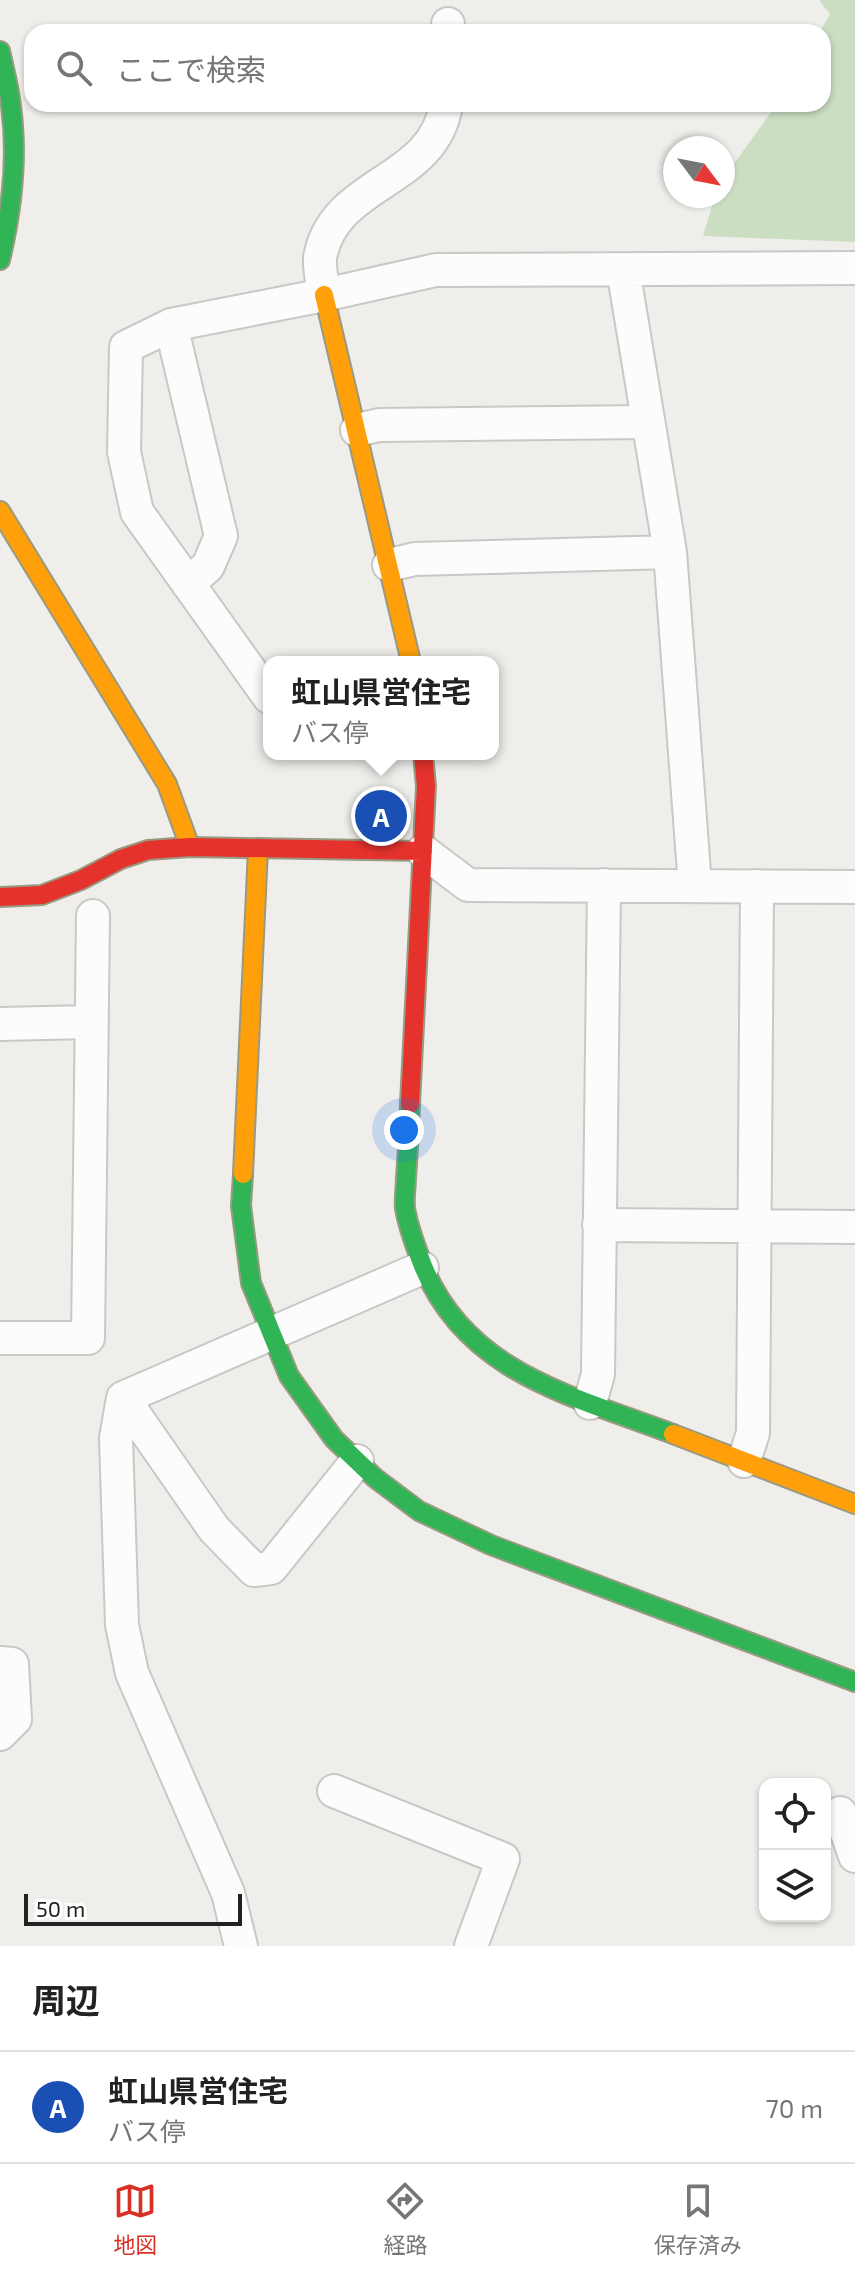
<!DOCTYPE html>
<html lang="ja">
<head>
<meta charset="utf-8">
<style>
  :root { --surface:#fff; --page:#f6f6f6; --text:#222; --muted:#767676; --line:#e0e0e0; --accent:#d93025 }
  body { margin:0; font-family:"Exo 2","Noto Sans JP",sans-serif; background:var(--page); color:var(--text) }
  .controls { position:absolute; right:24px; bottom:24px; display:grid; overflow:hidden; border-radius:16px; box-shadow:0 2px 6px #0004 }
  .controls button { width:72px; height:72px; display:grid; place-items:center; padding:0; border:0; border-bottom:2px solid var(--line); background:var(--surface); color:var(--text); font:40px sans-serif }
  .compass { position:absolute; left:663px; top:136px; width:72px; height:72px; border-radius:50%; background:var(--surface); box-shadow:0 2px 6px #0004; rotate:122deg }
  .scale { position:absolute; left:24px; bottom:20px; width:218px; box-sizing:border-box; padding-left:8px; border:4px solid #222; border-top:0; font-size:22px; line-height:28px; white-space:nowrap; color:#222; -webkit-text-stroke:6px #fff; paint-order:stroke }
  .you { position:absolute; left:404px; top:1130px; width:28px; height:28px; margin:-20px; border:6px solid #fff; border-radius:50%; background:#1a73e8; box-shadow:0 0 0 12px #1a73e833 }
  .badge { display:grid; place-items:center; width:52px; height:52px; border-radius:50%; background:var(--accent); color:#fff; font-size:26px; font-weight:700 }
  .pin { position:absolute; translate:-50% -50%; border:4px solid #fff; box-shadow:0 2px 8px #0006 }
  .popup { position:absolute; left:263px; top:656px; width:236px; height:104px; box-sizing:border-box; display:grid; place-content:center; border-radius:16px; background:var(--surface); filter:drop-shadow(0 2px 6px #0005); font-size:26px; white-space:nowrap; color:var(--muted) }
  .popup b { font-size:30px; color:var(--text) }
  .popup::after { content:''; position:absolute; left:50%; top:100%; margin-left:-16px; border:16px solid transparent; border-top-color:var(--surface) }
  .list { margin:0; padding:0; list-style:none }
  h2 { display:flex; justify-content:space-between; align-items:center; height:104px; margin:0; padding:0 32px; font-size:34px }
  h2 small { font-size:26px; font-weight:400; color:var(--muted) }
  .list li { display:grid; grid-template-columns:52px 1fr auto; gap:24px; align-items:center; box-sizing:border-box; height:112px; padding:0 32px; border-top:2px solid var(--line) }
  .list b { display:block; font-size:30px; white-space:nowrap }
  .list p { margin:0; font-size:26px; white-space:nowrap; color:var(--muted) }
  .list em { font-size:26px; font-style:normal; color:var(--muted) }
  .icon { flex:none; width:44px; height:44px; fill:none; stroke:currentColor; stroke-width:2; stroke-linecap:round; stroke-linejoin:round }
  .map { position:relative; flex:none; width:855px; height:1946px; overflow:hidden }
  .search { position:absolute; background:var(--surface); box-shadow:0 2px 6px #0004; left:24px; right:24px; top:24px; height:88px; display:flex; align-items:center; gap:20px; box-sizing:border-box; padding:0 28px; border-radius:24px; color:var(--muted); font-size:30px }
  .sheet { height:216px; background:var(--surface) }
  nav { display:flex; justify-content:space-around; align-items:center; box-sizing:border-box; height:112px; border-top:2px solid var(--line); background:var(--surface); font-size:22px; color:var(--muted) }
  nav a { display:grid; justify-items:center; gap:4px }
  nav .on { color:var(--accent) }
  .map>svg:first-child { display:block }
  .forest { fill:#cbdec1 }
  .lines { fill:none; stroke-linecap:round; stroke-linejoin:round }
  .street-casing { stroke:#c9c8c7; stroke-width:36 }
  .fast-casing { stroke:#999a82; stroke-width:22 }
  .slow-casing { stroke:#999a82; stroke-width:22 }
  .jam-casing { stroke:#999a82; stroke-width:22 }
  .street { stroke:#fdfcfc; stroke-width:32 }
  .fast { stroke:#30b455; stroke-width:18 }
  .slow { stroke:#ff9f0a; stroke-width:18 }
  .jam { stroke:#e5322d; stroke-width:18 }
</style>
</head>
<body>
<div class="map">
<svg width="855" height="1946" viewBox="0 0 855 1946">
  <rect width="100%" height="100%" fill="#f0eeeb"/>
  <path class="forest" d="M819 0H855V242L703 236 715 196H723V179L777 104H823V32H820L830 14Z"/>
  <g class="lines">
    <defs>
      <path id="street" d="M448 32V24
        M623 269 670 552 695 886
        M324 295C323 284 319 269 320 258 333 180 435 184 446 104
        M171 325 221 536 208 566 188 584
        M357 430 379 425 648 422
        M389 565 415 559 670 552
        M269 697 137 512 124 452 126 347 171 325 324 295 436 270 855 268
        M423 851 468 885 855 887
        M0 1024 92 1022
        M599 1225 855 1227
        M0 1338H88L93 916
        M123 1398 214 1529 254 1570 271 1568 357 1461
        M590 1403 598 1374 604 885
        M744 1461 753 1433 757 886
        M0 1663 12 1664 15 1719 0 1734
        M334 1791 503 1859 471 1946
        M840 1813 855 1856
        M241 1946 228 1893 132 1673 122 1625 116 1438 123 1398 422 1268"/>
      <path id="fast" d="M0 51C4 69 9 87 11 106 18 158 12 210 0 260
        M410 1104C409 1128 408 1153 406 1177 406 1187 404 1198 405 1208 408 1227 416 1248 423 1266 467 1374 574 1396 673 1434
        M243 1174 241 1206 251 1283 289 1376 334 1439 375 1478 419 1511 491 1545 855 1682"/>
      <path id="slow" d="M324 295 411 662
        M0 511 167 784 190 847
        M243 1174 258 849
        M673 1434 855 1504"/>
      <path id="jam" d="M0 897 42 895 81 880 121 859 148 850 190 847 423 851
        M410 1104 426 786 423 754"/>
    </defs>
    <use href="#street" class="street-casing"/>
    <use href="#fast" class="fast-casing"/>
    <use href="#slow" class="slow-casing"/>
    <use href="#jam" class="jam-casing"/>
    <use href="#street" class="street"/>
    <use href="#fast" class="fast"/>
    <use href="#slow" class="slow"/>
    <use href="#jam" class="jam"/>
  </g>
</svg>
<div class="controls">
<button><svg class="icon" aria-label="locate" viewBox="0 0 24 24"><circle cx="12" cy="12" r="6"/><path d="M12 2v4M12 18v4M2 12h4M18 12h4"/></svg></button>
<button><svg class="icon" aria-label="layers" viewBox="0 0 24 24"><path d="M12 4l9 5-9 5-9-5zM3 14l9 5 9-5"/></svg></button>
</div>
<svg class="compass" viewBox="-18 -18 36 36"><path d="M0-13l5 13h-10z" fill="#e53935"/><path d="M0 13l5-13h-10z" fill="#767676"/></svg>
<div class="scale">50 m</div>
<div class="you"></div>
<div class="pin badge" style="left:381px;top:816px;background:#1a4fb4">A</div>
<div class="popup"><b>虹山県営住宅</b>バス停</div>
<div class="search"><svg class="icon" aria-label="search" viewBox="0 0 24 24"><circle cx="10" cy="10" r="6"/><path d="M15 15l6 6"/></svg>ここで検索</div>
</div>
<section class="sheet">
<h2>周辺<small></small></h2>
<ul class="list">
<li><span class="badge" style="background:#1a4fb4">A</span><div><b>虹山県営住宅</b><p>バス停</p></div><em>70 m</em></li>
</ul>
</section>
<nav>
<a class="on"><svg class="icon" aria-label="map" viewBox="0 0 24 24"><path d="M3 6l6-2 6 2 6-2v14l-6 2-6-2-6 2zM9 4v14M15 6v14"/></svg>地図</a>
<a><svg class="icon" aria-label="directions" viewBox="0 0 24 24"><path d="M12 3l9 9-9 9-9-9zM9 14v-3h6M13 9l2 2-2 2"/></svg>経路</a>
<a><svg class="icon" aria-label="saved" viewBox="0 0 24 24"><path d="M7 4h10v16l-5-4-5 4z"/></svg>保存済み</a>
</nav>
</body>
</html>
